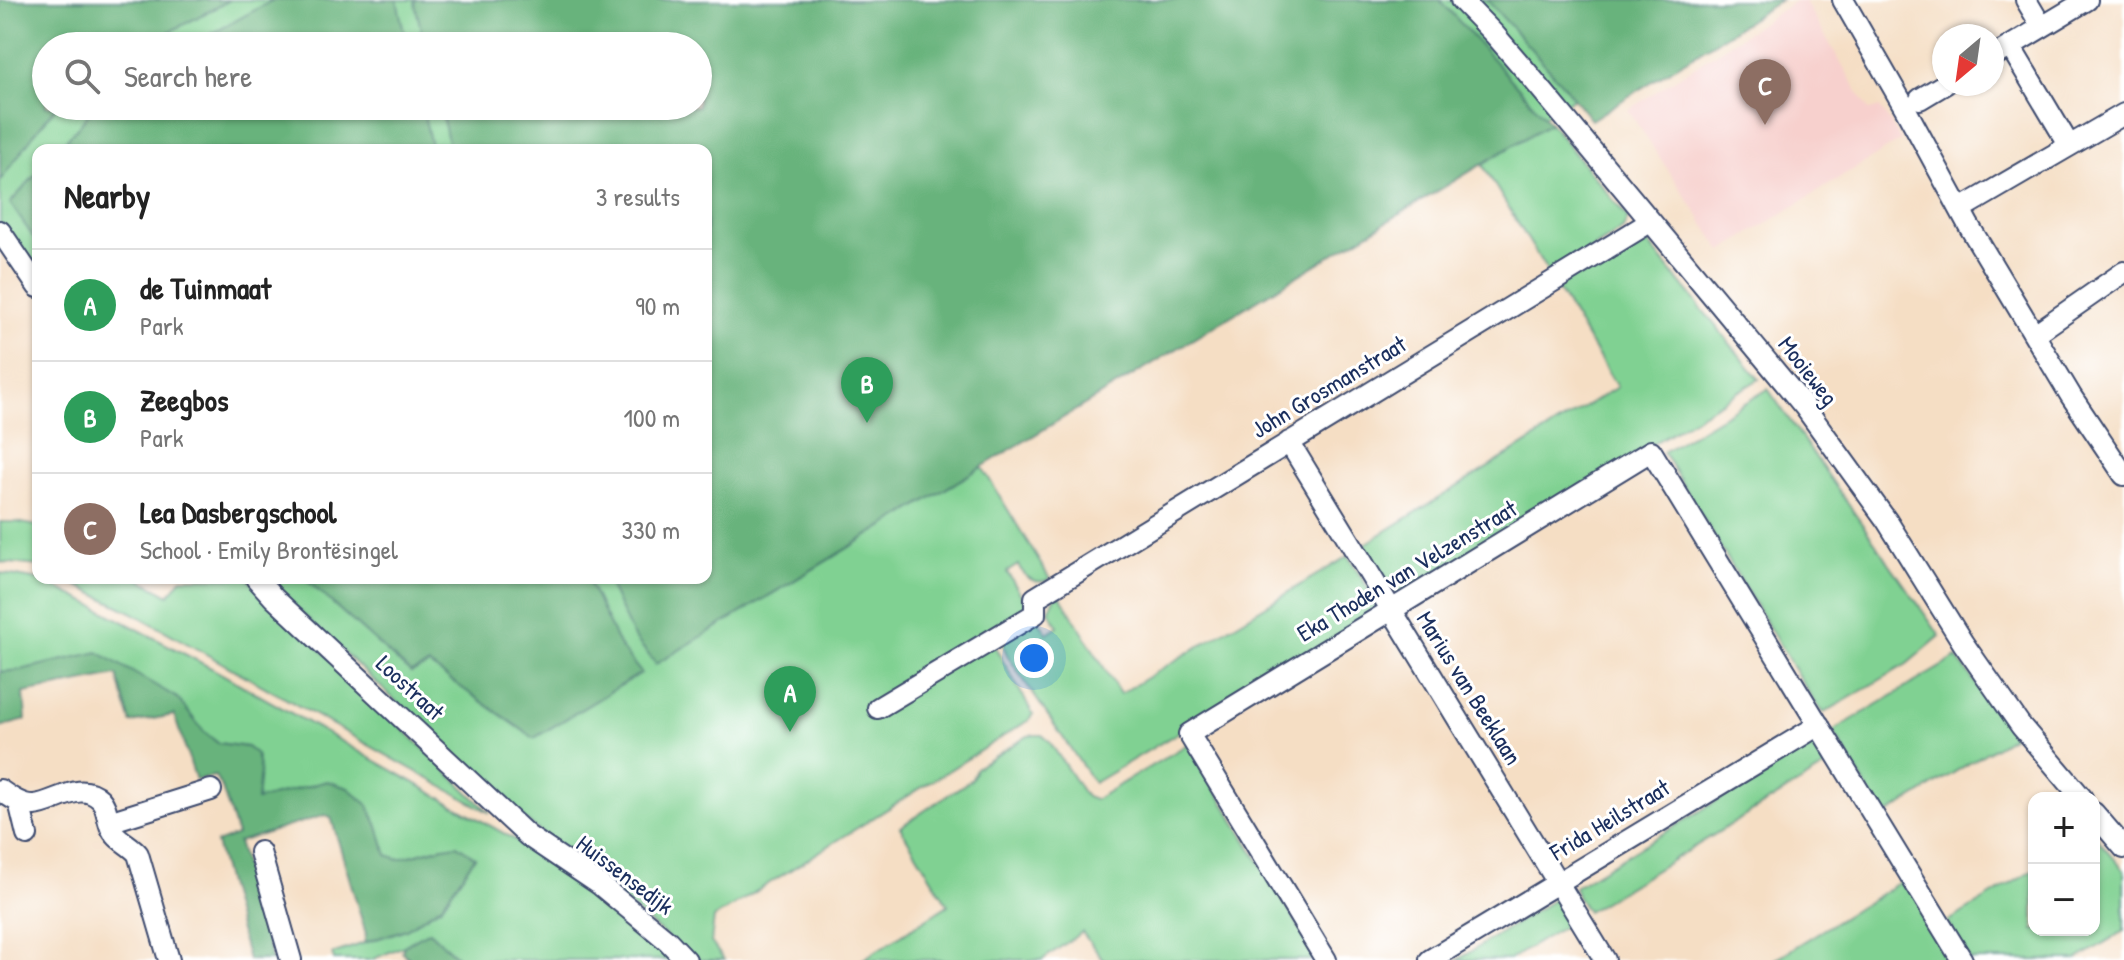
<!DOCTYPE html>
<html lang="en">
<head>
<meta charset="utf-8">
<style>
  :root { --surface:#fff; --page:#f6f6f6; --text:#222; --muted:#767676; --line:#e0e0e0; --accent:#d1495b }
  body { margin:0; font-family:"Patrick Hand",sans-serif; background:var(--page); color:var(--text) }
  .controls { position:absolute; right:24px; bottom:24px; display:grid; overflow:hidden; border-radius:16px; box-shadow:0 2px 6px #0004 }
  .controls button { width:72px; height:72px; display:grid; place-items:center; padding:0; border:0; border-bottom:2px solid var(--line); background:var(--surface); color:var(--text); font:40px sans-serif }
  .compass { position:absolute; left:1932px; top:24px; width:72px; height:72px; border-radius:50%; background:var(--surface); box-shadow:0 2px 6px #0004; rotate:209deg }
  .you { position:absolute; left:1034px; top:658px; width:28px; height:28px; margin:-20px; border:6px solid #fff; border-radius:50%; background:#1a73e8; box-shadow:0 0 0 12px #1a73e833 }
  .badge { display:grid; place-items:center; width:52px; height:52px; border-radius:50%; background:var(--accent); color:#fff; font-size:26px; font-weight:700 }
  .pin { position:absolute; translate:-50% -66px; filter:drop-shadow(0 2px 4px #0008) }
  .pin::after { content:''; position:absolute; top:42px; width:28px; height:24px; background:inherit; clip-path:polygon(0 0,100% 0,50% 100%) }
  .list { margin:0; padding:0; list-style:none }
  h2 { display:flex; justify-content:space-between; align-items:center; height:104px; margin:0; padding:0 32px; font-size:34px }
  h2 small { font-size:26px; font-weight:400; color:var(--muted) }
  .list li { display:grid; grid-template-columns:52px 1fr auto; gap:24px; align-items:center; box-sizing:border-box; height:112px; padding:0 32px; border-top:2px solid var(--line) }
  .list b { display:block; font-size:30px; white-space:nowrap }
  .list p { margin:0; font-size:26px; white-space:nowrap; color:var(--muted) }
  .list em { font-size:26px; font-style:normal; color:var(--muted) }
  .icon { flex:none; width:44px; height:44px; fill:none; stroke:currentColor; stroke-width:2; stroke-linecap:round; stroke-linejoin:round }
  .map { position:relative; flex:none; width:2124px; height:960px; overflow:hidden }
  .search { position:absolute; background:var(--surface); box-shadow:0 2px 6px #0004; left:32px; top:32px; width:680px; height:88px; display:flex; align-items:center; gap:20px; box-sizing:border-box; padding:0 28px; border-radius:44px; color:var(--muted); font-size:30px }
  .panel { position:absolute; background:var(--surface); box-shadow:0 2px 6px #0004; left:32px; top:144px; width:680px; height:440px; border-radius:16px }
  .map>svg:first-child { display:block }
  .built { fill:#f7d0cd }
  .green { fill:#80d192; stroke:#4e8078; stroke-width:2; fill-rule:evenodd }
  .forest { fill:#68b37c; stroke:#42716d; stroke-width:2 }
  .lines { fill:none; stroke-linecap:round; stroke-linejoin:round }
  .minor-casing { stroke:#3c496d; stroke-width:24 }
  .minor { stroke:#fff; stroke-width:20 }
  .labels { text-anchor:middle; stroke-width:6; stroke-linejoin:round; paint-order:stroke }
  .street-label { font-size:24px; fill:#1b2f5e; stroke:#fff }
</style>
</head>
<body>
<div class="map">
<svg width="2124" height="960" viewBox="0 0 2124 960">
  <rect width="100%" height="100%" fill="#fff"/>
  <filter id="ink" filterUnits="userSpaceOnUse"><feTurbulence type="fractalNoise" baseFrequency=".0125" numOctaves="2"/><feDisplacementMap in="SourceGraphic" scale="16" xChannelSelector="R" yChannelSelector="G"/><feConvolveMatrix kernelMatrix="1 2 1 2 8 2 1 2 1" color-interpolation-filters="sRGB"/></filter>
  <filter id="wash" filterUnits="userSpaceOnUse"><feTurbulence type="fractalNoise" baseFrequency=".006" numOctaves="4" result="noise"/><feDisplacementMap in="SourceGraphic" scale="32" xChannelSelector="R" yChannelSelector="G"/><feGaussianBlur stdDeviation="1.8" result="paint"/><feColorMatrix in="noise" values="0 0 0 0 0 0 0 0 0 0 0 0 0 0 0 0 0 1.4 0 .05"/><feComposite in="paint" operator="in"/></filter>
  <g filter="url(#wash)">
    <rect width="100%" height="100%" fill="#f5dec4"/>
    <path class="built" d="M1797 0H1804L1869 110 1880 107 1901 140 1722 251 1628 110Z"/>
    <path class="green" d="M0 0H1739L667 637 656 664 982 467 1050 579C1036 586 1025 578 1018 565L1007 572 1030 609 994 645 1033 714 1029 720 714 918 711 942 724 960H695L506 804 291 603 268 578H304L411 673 428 664 534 738 641 673 626 655 343 578H706V150H38V279L0 223ZM46 46H698V106H46Z
      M1550 123 1628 218 1623 229 1550 276 1482 164Z
      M1638 238H1644L1759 379 1403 596C1383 593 1372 563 1362 546L1617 387 1556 287Z
      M1768 389 1940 636 1907 664 1824 713 1813 700 1663 452Z
      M0 522H16L38 526V566L0 562Z
      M1348 556 1372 595 1377 609 1373 616 1094 783 1008 657 1001 641 1037 618 1047 633 1058 626 1049 611 1058 592 1120 694Z
      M0 573 44 581 92 605 213 669 551 860 619 908 675 960H460L429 931 404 946 371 960H334L332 954 406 929 442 906 475 857 442 847 399 859 386 855 377 824 327 781 257 800 259 771 247 747 218 743 205 733 177 698 98 653 20 671 0 672Z
      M62 578H138L169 595 182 578H247L490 813 131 612Z
      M1957 657 2013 736 1884 816 1833 731Z
      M1034 735H1042L1049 741 1086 797 1094 800 1188 744 1319 960H1103L1082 932 1042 960H862L948 905 900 827 972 779 976 768 1028 736Z
      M1818 740 1832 763 1587 912 1577 896 1574 887Z
      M2094 835 2124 870V931L2076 960H1970L1947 922 2034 870V930H2094Z
      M1907 878 1957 960H1774Z
      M1555 899 1571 922 1509 960H1457Z"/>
    <path class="forest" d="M0 0H230L143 46H46V106H57L35 133 0 181Z
      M273 0H397L407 46H190Z
      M414 0H1440L1550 123 656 664 633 636 606 578H706V150H450L440 106H698V46H425Z
      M1487 0H1781L1591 120 1559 80Z
      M96 106H422L432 150H57Z
      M38 172V244L10 203Z
      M304 578H587L619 645 641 673 534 738 429 665 411 673Z
      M98 652 177 698 205 733 218 743 247 747 256 754 260 771 257 800 327 781 348 788 368 805 377 824 387 855 399 859 443 847 457 845 475 857 442 905 406 929 364 943 366 934 331 817 325 815 238 842 272 960H248L216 843 237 835 222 788 215 776 196 780 174 715 131 723 117 675 24 693 26 720 0 727V672L20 670Z
      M429 931 460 960H411L402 952 404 946Z"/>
  </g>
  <g filter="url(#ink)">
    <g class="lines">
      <defs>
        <path id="minor" d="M1461 0 1495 35 1526 71 1804 406 1887 521 1963 643 2021 726 2082 798
          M1843 0 1905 108 1969 226 2071 396 2124 475
          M2026 0 2042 27
          M2010 46 2069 145
          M1992 57 2087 0
          M1920 99 1945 84
          M1961 209 2124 114
          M0 231 38 287
          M2035 334 2124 272
          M1289 442 1605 960
          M256 578 274 598 528 836 599 884 668 941 686 960
          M878 708 1035 614V598L1650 222
          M0 790C10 797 22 806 34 805 56 803 80 780 100 799 107 806 107 819 111 828 116 840 130 844 138 854L169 960
          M19 802 27 835
          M2094 813 2124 848
          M109 822 211 790
          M260 852 291 960
          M1326 960 1189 734 1651 451 1962 960
          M1430 960 1819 725"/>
      </defs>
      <use href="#minor" class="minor-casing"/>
      <use href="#minor" class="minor"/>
    </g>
  </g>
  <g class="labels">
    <g class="street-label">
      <text transform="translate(1808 371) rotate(52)" y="8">Mooieweg</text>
      <text transform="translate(1329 387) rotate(-31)" y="8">John Grosmanstraat</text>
      <text transform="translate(1407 571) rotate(-31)" y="8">Eka Thoden van Velzenstraat</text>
      <text transform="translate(410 688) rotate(43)" y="8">Loostraat</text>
      <text transform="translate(1469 688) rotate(58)" y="8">Marius van Beeklaan</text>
      <text transform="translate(1610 820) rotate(-31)" y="8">Frida Heilstraat</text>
      <text transform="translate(625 875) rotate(37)" y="8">Huissensedijk</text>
    </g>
  </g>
</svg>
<div class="controls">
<button>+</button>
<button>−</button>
</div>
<svg class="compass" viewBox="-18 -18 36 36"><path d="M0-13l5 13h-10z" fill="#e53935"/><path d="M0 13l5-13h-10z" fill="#767676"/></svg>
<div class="you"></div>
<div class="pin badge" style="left:790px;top:732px;background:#2e9e5b">A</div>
<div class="pin badge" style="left:867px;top:423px;background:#2e9e5b">B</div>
<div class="pin badge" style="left:1765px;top:125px;background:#8d6e63">C</div>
<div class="search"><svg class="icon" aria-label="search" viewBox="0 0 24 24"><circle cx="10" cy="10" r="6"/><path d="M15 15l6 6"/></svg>Search here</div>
<section class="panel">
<h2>Nearby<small>3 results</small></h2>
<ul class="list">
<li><span class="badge" style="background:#2e9e5b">A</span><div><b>de Tuinmaat</b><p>Park</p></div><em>90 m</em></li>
<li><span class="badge" style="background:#2e9e5b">B</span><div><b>Zeegbos</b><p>Park</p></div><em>100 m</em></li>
<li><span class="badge" style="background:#8d6e63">C</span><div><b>Lea Dasbergschool</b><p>School · Emily Brontësingel</p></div><em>330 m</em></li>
</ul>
</section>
</div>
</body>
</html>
